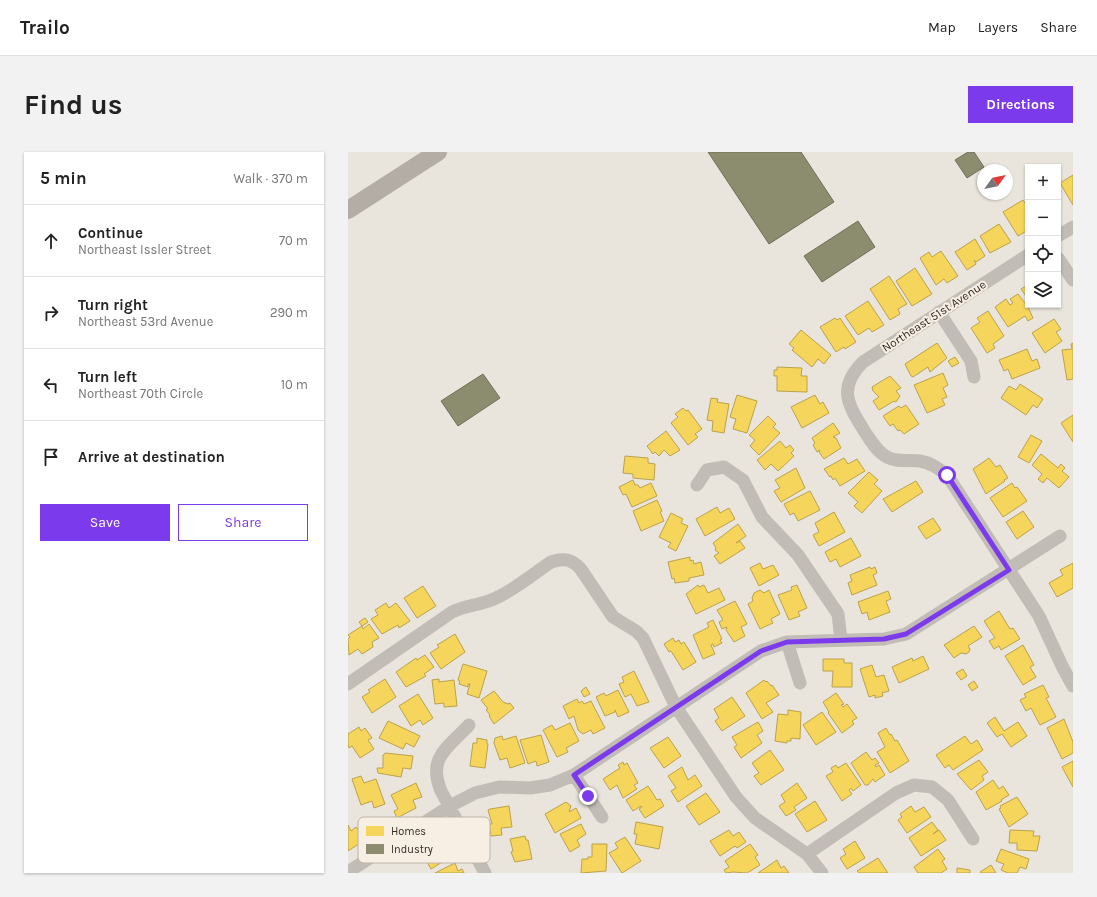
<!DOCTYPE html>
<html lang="en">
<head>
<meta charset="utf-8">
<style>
  :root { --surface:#fff; --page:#f2f2f2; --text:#222; --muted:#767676; --line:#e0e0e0; --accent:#7c3aed }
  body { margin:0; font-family:Karla,sans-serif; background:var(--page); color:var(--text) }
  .controls { position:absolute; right:12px; top:12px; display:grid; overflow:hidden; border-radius:0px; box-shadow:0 1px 3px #0004 }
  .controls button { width:36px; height:36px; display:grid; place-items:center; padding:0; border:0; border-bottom:1px solid var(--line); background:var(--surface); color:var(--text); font:20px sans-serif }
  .compass { position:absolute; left:629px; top:12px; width:36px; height:36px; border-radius:50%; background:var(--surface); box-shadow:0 1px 3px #0004; rotate:57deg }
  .stop { position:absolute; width:12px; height:12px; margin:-9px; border:3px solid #7c3aed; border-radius:50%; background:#fff }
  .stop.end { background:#7c3aed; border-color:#fff; box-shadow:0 1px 4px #0008 }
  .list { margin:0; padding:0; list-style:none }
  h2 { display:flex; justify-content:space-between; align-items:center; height:52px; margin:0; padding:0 16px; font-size:17px }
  h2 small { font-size:13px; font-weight:400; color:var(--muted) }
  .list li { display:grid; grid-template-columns:26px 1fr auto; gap:12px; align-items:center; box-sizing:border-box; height:72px; padding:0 16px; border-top:1px solid var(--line) }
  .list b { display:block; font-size:15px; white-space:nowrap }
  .list p { margin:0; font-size:13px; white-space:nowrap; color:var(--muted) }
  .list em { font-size:13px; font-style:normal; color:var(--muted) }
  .actions { display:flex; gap:8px; padding:12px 16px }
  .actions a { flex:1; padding:9px 0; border:1px solid var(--accent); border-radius:0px; text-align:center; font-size:14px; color:var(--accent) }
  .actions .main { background:var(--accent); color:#fff }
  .icon { flex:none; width:22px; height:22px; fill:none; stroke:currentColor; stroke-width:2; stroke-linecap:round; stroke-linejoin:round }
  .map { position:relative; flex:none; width:725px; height:721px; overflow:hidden; border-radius:0px }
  header { display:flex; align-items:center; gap:24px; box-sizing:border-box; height:56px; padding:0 20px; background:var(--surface); border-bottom:1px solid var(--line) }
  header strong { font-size:19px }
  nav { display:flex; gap:22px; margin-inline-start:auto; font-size:14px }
  .intro { display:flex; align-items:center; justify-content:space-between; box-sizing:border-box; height:96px; padding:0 24px }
  h1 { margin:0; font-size:28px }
  .button { padding:10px 18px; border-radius:0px; background:var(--accent); color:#fff; font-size:14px; font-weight:700 }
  main { display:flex; gap:24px; padding:0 24px }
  aside { flex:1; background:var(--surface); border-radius:0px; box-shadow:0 1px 3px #0004 }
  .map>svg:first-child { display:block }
  .homes { fill:#f6d55c; stroke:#bba24c }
  .industry { fill:#8c8c6e; stroke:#716f58 }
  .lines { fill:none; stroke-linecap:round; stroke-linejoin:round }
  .street { stroke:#c2bcb6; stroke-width:13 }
  .secondary { stroke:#b3ada6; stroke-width:18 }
  .route { stroke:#7c3aed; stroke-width:5 }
  .labels { text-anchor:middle; stroke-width:4; stroke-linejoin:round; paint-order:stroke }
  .street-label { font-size:12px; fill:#312a25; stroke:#f7efe3 }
  .key { fill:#f7efe3; stroke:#bcb4aa; stroke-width:1 }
  .key-label { font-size:11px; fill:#312a25 }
</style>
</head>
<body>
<header>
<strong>Trailo</strong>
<nav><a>Map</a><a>Layers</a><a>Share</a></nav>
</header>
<div class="intro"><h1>Find us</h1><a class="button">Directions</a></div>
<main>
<aside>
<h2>5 min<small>Walk · 370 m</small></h2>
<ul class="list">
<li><svg class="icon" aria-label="ahead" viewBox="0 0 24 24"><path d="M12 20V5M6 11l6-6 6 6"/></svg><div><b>Continue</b><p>Northeast Issler Street</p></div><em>70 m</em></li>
<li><svg class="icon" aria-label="right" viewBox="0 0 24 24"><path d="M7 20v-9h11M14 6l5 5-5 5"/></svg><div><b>Turn right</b><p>Northeast 53rd Avenue</p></div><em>290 m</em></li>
<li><svg class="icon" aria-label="left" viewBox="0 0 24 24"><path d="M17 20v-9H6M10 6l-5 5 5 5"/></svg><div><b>Turn left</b><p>Northeast 70th Circle</p></div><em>10 m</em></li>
<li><svg class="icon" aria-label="arrive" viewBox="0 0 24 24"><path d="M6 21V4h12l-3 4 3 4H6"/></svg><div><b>Arrive at destination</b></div></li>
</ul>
<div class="actions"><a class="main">Save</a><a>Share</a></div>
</aside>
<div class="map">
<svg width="725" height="721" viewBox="0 0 725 721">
  <rect width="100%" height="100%" fill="#e9e4dc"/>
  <path class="homes" d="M725 23V53L712 31Z
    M675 48 680 56V71H677L680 78 670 84 655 60Z
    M651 72 663 90 642 101 632 84Z
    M627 87 637 104 628 110 626 108 628 112 619 118 607 100Z
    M593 99 610 124 599 131 596 127 588 133 572 106 581 100 584 105Z
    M567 116 584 142 564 154 548 129Z
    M541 124 559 152 550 157 552 162 542 168 522 137Z
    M680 133V147L673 137Z
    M670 142 680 155 685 166 680 169 677 164 660 175 647 155 658 147 662 153 665 151 662 147Z
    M520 149 536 173 524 180 521 176 510 183 497 164Z
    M640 159 656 184 645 192 647 196 639 201 623 176 632 170 629 166Z
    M487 166 489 168 492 166 508 190 497 197 496 195 488 200 472 175Z
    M706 167 713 177 708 180 714 189 697 201 684 181Z
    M453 178 483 203 476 212 470 207 464 215 444 198 446 196 441 192Z
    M589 191 599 206 582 220 580 215 565 225 563 224 557 212Z
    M725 191V227L719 228 714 198 724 197 723 192Z
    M679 197 684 209 689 207 692 216 664 227 660 217 656 219 651 208Z
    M607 205 611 211 604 215 600 209Z
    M429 215 454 216 453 224H459V240L429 239V224H426V218H429Z
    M595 221 600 233 595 236 599 245 594 247 597 253 579 261 566 233Z
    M542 224 553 236 548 239 552 244 548 250 546 249 531 258 525 249 531 245 525 239 524 235Z
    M672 232 695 247 689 256 685 253 678 263 653 246 661 234 668 238Z
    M389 243 409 249 399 281 385 277 388 267 382 265Z
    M467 243 472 252 475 250 481 261 454 276 443 255Z
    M363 246 370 247 369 250 381 252 376 281 364 279 365 269 359 268Z
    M558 253 571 272 556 282 552 278 550 279 545 272 542 274 535 264 551 254 553 256Z
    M335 256 338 259 340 258 354 277 347 282 350 285 340 293 323 271 330 265 327 262Z
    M725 263V290L713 271Z
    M420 264 428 272 425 275 432 281 411 303 402 294 407 288 401 283Z
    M485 271 492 281 485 285 488 286 493 296 476 307 471 300 472 298 469 300 465 293 467 291 464 286Z
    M318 279 332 298 322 304 316 298 311 304 307 300 305 302 299 294Z
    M683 283 694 289 681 311 670 305Z
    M432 289 438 296 442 293 446 298 443 301 446 304 430 319 423 312 417 318 409 308Z
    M693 302 710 316 713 312 717 316 714 319 721 325 711 336 699 326 695 331 690 327 694 322 684 313Z
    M277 304 300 306V311L307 312 306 328 285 326V322L275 321Z
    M496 306 500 312 509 307 517 319 492 334 487 326 485 328 483 324 482 325 476 317Z
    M641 306 648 315 652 313 660 326 656 328 657 329 638 342 625 317Z
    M448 316 457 336 433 350 426 339 432 336 427 328Z
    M521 320 530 328 526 332 534 339 514 361 506 354 510 350 500 341Z
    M285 328 287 333H290L292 336 303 331 309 344 284 355 278 342 275 343 271 335Z
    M568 329 575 340 544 360 535 347Z
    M664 331 667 336 669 335 679 349 655 365 642 346Z
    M462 339 472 358 450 369 446 361 442 363 436 352Z
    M309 348 314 359 312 360 316 369 293 379 285 359Z
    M369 355 372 361 381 356 387 367 357 384 348 367Z
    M675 359 686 375 669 387 658 370Z
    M486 360 497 380 471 394 465 383 471 380 467 371Z
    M323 361 335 367 333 371 340 374 328 399 320 395 323 391 311 385Z
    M585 366 593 378 578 387 570 375Z
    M390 372 398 384 388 391 392 389 397 396 372 412 366 404 371 401 367 398 368 396 365 391Z
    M503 386 513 404 492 415 488 407 482 410 477 400Z
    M342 405V409L345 408 346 412 353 410 356 423 341 426V429L327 431 326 426 324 427 320 410Z
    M412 411 415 417 425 413 431 423 411 434 402 416Z
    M725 411V436L709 445 701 431 715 423 712 418Z
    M522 415 523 417 527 415 529 421 525 423 529 433 504 443 500 431 504 429 502 423Z
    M350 433 351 435 356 433 360 441 371 436 377 448 348 462 338 442Z
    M449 433 459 456 450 460 452 464 441 468 430 443 444 438 443 435Z
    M75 434 88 454 69 466 56 446Z
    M412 438 416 441 421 438 432 462 423 467 425 471 412 477 400 452 405 449 404 446 406 441Z
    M540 439 543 447 538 449 542 460 521 468 519 460 514 462 510 450Z
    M387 449 399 472 393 475 397 484 386 490 378 478 379 475 374 477 371 470 375 468 369 458Z
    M38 451 41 456 48 451 62 469 51 476 50 473 34 482 23 467 30 463 27 458Z
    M651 459 662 477 665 476 672 487 653 498 651 494 646 497 641 489 647 486 636 469Z
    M17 466 20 470 14 474 11 470Z
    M365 468 374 487 372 488 374 491 366 495 365 492 363 493 367 502 355 507 345 483 361 475 359 471Z
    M21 472 31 486 24 490 25 495 14 502 10 497 1 503 0 487 2 485 0 483 14 474 15 477Z
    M626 474 634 485 620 494 622 497 621 500 618 502 613 501 606 506 596 493Z
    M107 482 117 500 93 517 82 501 91 495 89 493Z
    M325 486 327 490 331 488 333 492 336 490 348 510 335 518 323 499 321 500 316 492Z
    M675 493 686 513 682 515 688 525 675 533 657 504Z
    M77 503 86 515 76 522 78 524 58 535 48 520 68 506 69 508Z
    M575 504 581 517 551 531 544 515 564 506 565 509Z
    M475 507H496V511H504V535H484L485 519H475Z
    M115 512 139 519 131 546 119 542 122 532H120V535L111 532 112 529 110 528Z
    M524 513 528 525 536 523 541 539 534 541 535 544 527 546V543L521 545 512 517Z
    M615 517 619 524 613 528 608 521Z
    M286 519 301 550 289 554 283 542 277 545 271 532 276 530 274 525Z
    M37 527 48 545 24 561 14 545 22 540 20 538Z
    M91 527V530L106 528 109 554 96 555V551L87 552 84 528Z
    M416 528 418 530 419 529 423 534 424 533 431 543 418 551 425 560 414 567 398 541Z
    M626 529 630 535 624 539 620 533Z
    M695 533 701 545 698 546 708 565 692 573 683 556 678 559 672 548 678 545 676 542Z
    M238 535 242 542 236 545 233 539Z
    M270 538 281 560 270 565 267 558V560L257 564 248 545 256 541 258 544Z
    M146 539 155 550 160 552 162 551 166 556 146 572 141 564 142 563 138 558 140 557 133 548Z
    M488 541 496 552 493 553 495 555 499 552 509 566 504 569 506 572 494 581 480 561 481 560 475 550Z
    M70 542 85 566 75 573 72 568 63 574 51 554Z
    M384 545 397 564 374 579 367 569 371 566 366 557Z
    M229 547 231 551 234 549 236 552 243 549 257 576 245 582 243 578 235 582 230 578 226 564 221 567 215 554Z
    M440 558 453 560 452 587 443 586V589H439V591L427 589 430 562 440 563Z
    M474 560 488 580 468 593 455 573Z
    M647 565 656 579 670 570 679 584 663 595 654 582 649 585 639 571Z
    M716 567 725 590V601L714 607 699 576Z
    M40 569 72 584 66 595 58 591 55 597 31 586Z
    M410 570 415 579 409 583 414 591 393 606 386 595 389 593 384 585Z
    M222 571 231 589 218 596 220 600 209 605 195 578 204 573 207 578Z
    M11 575 13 579 17 576 24 586 20 588 26 597 12 606 4 594 1 596 0 593V582Z
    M538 576 542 583 543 582 547 589 549 588 561 609 542 621 529 600 537 595 530 581Z
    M193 583 201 610 189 614 188 609 180 612 172 588Z
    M154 584 155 588 168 584 177 611 162 616 159 606 152 608 146 591 147 586Z
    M617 584 623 592 629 588 635 598 605 618 601 613 597 616 588 603Z
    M320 585 333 604 316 616 302 596Z
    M129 586 139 588V592H140L137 616 122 614 125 591H129Z
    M422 598 436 618 413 633 406 624 411 621 404 611Z
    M518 600 524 608 527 606 531 611 527 613 528 615 531 613 537 623 527 630 525 627 520 633H517L503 611Z
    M37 601 65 604 63 617 55 616 53 625 30 621 29 616H35V603H36Z
    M631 608 640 620 634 624 636 628 623 638 609 622Z
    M725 609V635L714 615Z
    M275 610 276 613 279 611 290 631 286 633 289 637 275 646 269 633 262 638 255 627 272 616 270 613Z
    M498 611 513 633 505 639 503 636 501 638 504 642 494 649 478 624 485 620 483 616 488 613 490 616Z
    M334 615 340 628 347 623 354 634 330 650 323 639 328 636 320 624Z
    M13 624 16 631 28 627 37 652 26 656 24 649 13 653 4 627Z
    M645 628 651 637 655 634 661 643 653 648 654 649 638 658 628 640Z
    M68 631 74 645 65 648 68 656 49 666 46 659 50 657 43 643Z
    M449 631 459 646 446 655 448 658 438 664 431 654 437 650 433 643Z
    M300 634 309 648 312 647 316 654 297 666 291 657 294 655 293 654 285 659 278 648Z
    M358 641 372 660 351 673 338 654Z
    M669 645 680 662 661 675 651 657 653 656 652 654Z
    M467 649 479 668 459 680 447 662Z
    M218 650 223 654 221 660 228 656 233 666 207 681 197 662Z
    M161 654 164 675 153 676 154 683 143 684 141 672H144L140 658 142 657Z
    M563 654 567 660 576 655 583 665 559 681 550 668 554 665 552 662Z
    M288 670 315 675 311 697 287 692 289 682H286Z
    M584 670 590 678 585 682 591 678 598 688 573 704 561 686Z
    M233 672 238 682 229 688 232 694 222 700 212 682Z
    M0 673 3 679 8 675 17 688 0 699Z
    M381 678 385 684 391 680 398 690 389 696 387 694 372 704 362 689Z
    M662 678 686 679 685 684H692L689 699 669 698V691H661Z
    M177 684 178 688H180L184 707 167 710 163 700 165 699 162 687Z
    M94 685 107 702 83 717 72 698Z
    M277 685 293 709 274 721 261 701 270 696 267 691Z
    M507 689 517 706 499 717 492 706 498 702 495 697Z
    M244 692H259L258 719 233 721 234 707H240V705H244Z
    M402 692 410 703 407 705 412 713 399 721 385 720 378 721 376 718 381 715 377 709Z
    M590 697 597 707 594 709 599 717 593 721H570L566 715Z
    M653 697 681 707 678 717 672 715 669 721H660L653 718 656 712 648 709Z
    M530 706 540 721H511L509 719Z
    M429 708 433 716 436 714 441 721H410Z
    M107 711 110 719 114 717 116 721H87Z
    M643 713 648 721H633L632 720Z
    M609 716 622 718V721H609Z"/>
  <path class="industry" d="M360 0H453L486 50 421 92Z
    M620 0H626L636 15 619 26 607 8Z
    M510 69 527 95 474 130 456 104Z
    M135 222 152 246 110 274 93 249Z"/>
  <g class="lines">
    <path class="street" d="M710 84 725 75
      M680 103 515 210C489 236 500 253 517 280 523 289 529 300 539 305 550 311 561 307 572 309 583 311 590 316 599 323L691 464 714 514 725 534
      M710 106 725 128
      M591 160 623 209 626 225
      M349 333 359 318 376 315 395 328 414 365 450 403 490 462 493 488
      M439 490 452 531
      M0 532 104 460C118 453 134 453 148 446 168 437 185 422 203 410 216 406 223 407 232 416L265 465 288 479 295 486 328 555 388 645 407 666 459 702 474 721
      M121 573C100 596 79 605 93 639L137 721
      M226 623 254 665
      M459 702 548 641 566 633 584 635 600 648 625 687
      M0 720 102 654 127 641 151 635 182 636 202 633 226 623 413 499 439 490 536 487 558 482 712 384"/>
    <path class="secondary" d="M0 58 90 0"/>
  </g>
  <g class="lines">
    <path class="route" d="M240 644 226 623 413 499 439 490 536 487 558 482 661 418 599 323"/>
  </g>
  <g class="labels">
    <g class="street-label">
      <text transform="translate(586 164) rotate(-33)" y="4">Northeast 51st Avenue</text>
    </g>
  </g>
  <rect x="10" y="665" width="132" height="46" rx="6" class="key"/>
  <rect x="18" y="674" width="18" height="10" fill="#f6d55c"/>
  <rect x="18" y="692" width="18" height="10" fill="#8c8c6e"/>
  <g class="key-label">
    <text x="43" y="683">Homes</text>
    <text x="43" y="701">Industry</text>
  </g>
</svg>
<div class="controls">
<button>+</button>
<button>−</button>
<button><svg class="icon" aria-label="locate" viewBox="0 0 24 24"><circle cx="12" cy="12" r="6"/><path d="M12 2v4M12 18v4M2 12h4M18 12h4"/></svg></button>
<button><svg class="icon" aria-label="layers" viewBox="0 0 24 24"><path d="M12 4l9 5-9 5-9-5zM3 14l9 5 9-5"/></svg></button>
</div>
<svg class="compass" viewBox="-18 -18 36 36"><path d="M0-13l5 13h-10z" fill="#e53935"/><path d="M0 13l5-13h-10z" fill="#767676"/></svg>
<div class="stop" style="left:599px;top:323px"></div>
<div class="stop end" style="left:240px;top:644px"></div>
</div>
</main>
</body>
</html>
